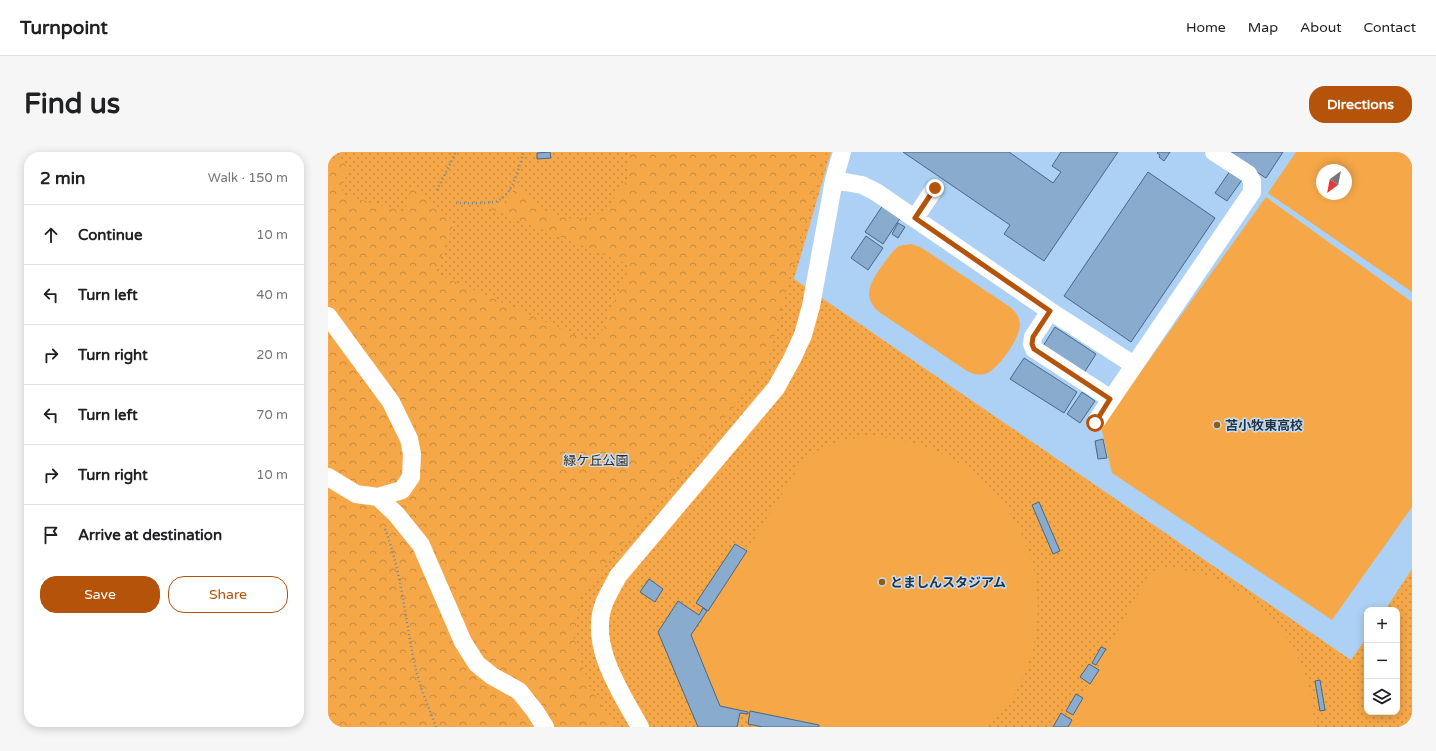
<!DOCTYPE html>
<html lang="en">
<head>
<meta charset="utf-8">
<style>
  :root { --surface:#fff; --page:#f6f6f6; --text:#202124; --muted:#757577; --line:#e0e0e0; --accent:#b45309 }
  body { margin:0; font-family:"Varela Round","Noto Sans JP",sans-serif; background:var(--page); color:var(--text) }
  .controls { position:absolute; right:12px; bottom:12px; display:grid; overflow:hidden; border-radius:8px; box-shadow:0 2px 10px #0003 }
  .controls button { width:36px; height:36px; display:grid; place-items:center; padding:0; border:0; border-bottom:1px solid var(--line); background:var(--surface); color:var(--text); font:20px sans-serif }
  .compass { position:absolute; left:988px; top:12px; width:36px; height:36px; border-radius:50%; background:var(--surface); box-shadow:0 2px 10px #0003; rotate:212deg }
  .stop { position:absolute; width:12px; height:12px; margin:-9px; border:3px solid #b45309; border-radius:50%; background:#fff }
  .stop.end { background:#b45309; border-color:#fff; box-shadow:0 1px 4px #0008 }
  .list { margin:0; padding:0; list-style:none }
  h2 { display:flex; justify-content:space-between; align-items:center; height:52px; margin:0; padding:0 16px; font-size:17px }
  h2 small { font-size:13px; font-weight:400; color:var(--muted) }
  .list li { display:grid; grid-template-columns:26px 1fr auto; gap:12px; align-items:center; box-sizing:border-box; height:60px; padding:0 16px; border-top:1px solid var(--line) }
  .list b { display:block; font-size:15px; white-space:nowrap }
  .list em { font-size:13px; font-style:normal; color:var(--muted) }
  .actions { display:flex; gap:8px; padding:12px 16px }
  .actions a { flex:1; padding:9px 0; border:1px solid var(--accent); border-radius:16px; text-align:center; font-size:14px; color:var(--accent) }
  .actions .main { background:var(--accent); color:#fff }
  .icon { flex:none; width:22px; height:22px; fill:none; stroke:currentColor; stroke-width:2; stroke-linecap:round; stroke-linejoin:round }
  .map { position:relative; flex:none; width:1084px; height:575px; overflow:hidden; border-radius:16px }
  header { display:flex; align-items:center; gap:24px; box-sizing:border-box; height:56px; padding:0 20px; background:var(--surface); border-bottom:1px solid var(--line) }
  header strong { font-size:19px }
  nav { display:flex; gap:22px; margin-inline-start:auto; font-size:14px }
  .intro { display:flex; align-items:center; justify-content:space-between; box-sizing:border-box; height:96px; padding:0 24px }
  h1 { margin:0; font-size:28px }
  .button { padding:10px 18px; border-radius:16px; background:var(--accent); color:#fff; font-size:14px; font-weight:700 }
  main { display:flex; gap:24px; padding:0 24px }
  aside { flex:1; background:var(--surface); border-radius:16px; box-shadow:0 2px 10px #0003 }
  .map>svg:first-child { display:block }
  .grass { fill:url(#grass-dots) }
  .forest { fill:url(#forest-crowns) }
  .pitch { fill:#f6a849; fill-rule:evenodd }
  .building { fill:#89abcd; stroke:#476786 }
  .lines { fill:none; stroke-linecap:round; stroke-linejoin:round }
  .path { stroke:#6e88a1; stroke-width:2.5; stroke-dasharray:1 3; stroke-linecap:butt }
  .minor { stroke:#fff; stroke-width:18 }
  .route { stroke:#b45309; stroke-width:5 }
  .poi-dot { fill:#915b10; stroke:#c1ddfa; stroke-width:1.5 }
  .labels { text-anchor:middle; stroke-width:3; stroke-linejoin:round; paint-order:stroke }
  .poi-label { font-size:13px; font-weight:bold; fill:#263442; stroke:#c1ddfa; text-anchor:start }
  .park-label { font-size:13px; fill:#462700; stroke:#c1ddfa }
</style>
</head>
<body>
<header>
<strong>Turnpoint</strong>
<nav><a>Home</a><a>Map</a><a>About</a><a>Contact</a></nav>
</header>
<div class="intro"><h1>Find us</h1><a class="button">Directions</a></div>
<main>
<aside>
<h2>2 min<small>Walk · 150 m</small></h2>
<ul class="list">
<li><svg class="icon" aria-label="ahead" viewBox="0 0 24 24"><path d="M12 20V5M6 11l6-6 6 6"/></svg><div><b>Continue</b></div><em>10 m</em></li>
<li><svg class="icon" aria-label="left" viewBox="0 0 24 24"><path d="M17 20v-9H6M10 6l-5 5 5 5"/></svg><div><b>Turn left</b></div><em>40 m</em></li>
<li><svg class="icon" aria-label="right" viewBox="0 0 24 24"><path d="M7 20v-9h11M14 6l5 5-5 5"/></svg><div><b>Turn right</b></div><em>20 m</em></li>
<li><svg class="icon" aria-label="left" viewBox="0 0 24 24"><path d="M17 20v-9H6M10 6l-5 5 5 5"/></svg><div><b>Turn left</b></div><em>70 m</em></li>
<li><svg class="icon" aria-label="right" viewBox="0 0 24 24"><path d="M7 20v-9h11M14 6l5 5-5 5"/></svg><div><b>Turn right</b></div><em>10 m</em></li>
<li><svg class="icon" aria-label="arrive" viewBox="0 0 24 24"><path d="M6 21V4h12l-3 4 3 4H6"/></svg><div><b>Arrive at destination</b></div></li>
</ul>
<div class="actions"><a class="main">Save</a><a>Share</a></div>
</aside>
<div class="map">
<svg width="1084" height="575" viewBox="0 0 1084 575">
  <defs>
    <pattern id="grass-dots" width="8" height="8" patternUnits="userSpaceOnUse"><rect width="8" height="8" fill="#f6a849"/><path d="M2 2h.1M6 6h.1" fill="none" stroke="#c78a3e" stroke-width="1.8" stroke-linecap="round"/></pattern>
    <pattern id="forest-crowns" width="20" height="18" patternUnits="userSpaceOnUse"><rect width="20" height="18" fill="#f6a849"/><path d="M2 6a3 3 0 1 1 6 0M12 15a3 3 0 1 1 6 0" fill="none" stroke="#c78a3e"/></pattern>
  </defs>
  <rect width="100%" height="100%" fill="#add1f4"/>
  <path class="grass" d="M0 0H503L466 127 1023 508 1039 485V560H1069V458H1057L1084 417V575H0Z"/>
  <path class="forest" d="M301 0H498L461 128 439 214 252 445 246 486 262 536 287 575H0V4L16 10 20 18 13 42 76 60 84 34 123 67 125 74 107 121 268 192 302 113 150 52H169L181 47 189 31 200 46 217 59 236 66 261 67 278 58 299 27Z"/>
  <path class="pitch" d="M968 0H1084V140L940 41ZM994 18H1018V42H994Z
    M938 45 1084 150V355L1004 468 784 321 773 275Z
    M583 92 594 96 682 155C687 159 692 165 692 173 692 186 670 218 657 222 651 224 645 222 639 219L551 160C535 146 541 133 551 118 556 111 561 104 566 98L571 94Z
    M538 284C559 286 580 288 600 296 682 326 725 413 705 496 698 525 682 557 657 575H479L388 555 363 487 473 312 489 299 510 290Z
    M839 415C859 418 877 422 895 430 949 456 987 515 986 575H737L821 422 831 416Z"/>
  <path class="building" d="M222 0 223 6 209 7V1Z
    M575 0H681L725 31 733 20 724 14 733 0H790L716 109 676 82 682 73Z
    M830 0H842L836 9 831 5 832 3 829 1Z
    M897 0H955L938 26Z
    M902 19 914 28 899 49 887 41Z
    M820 20 887 66 803 190 736 144Z
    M555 53 573 65 555 92 537 80Z
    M570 71 577 75 570 86 564 82Z
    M538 84 555 96 540 118 523 106Z
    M727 175 768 202 756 221 715 194Z
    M696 206 749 240 736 261 682 227Z
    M754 240 767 249 752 271 739 262Z
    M775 287 779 306 770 307 767 289Z
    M711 350 732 399 725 402 704 353Z
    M407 392 419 399 380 459 368 451Z
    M321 427 335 437 327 450 312 440Z
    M350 449 371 463 375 456 379 459 363 483 392 554 420 560V562L412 561 409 575H370L330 480Z
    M773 495 778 497 768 513 764 511Z
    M761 512 771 518 762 532 752 525Z
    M992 528 997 558 992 559 987 529Z
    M748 542 755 546 745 563 738 559Z
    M422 559 491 573V575H435L420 572Z
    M733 561 744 568 740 575H725Z"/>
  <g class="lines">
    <path class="path" d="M109 38 128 0
      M128 51C137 51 161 52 169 49 186 42 190 16 196 0
      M57 377C74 421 77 468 87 514 91 533 101 556 108 575"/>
    <path class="minor" d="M506 28 534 33 548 40 722 159 806 213
      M587 66 607 36
      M722 159 705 185 704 192 706 197 783 247
      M0 164 63 250 81 287 84 302 83 325 74 338 50 345 28 342 0 325
      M767 271 924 40V29L920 22 886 0
      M50 345 68 362 93 393 135 490 149 512 164 524 191 539 207 559 217 575
      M312 575C292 539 259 491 277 449 281 440 286 432 290 424L448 236 464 207 475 183 483 154 506 28 514 0"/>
  </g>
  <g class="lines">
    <path class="route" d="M607 36 587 66 722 159 705 185 704 192 706 197 782 247 767 271"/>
  </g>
  <g class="poi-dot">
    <circle cx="889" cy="273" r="4"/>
    <circle cx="554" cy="430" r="4"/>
  </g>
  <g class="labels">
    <g class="poi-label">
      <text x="897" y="278">苫小牧東高校</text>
      <text x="562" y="435">とましんスタジアム</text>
    </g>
    <g class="park-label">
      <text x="268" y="313">緑ケ丘公園</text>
    </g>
  </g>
</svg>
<div class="controls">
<button>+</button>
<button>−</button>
<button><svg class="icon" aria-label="layers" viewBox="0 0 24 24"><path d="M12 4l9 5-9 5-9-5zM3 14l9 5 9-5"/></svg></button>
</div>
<svg class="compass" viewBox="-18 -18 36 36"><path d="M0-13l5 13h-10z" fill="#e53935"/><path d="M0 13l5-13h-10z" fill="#757577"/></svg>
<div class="stop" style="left:767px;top:271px"></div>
<div class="stop end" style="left:607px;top:36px"></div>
</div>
</main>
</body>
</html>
